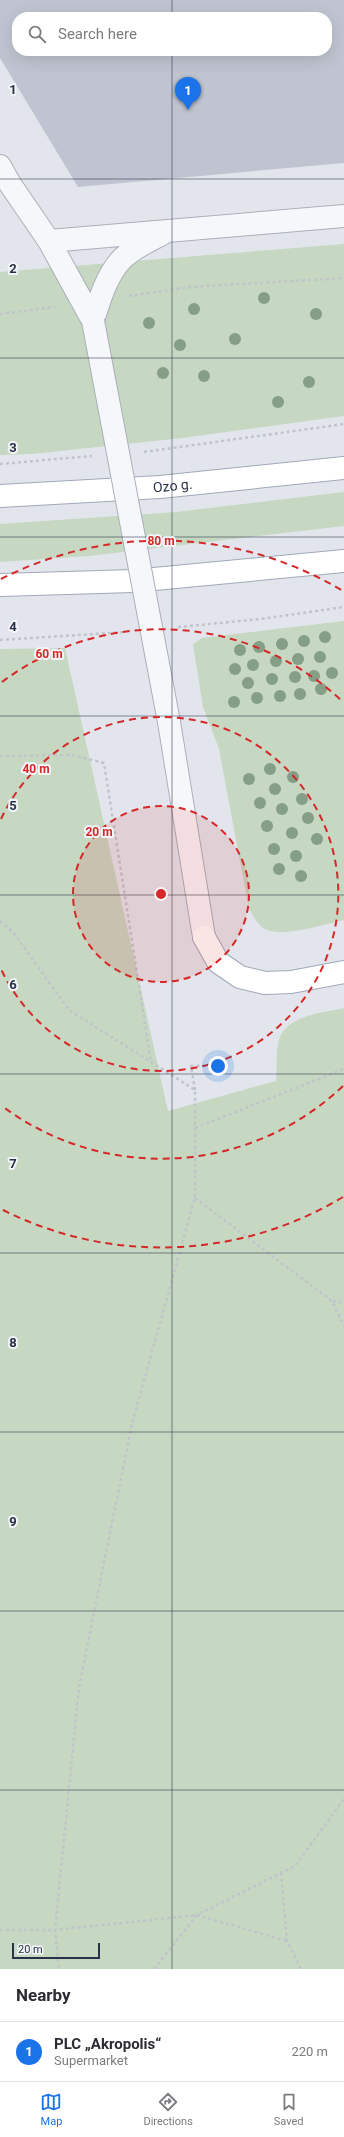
<!DOCTYPE html>
<html lang="en">
<head>
<meta charset="utf-8">
<style>
  :root { --surface:#fff; --page:#f2f2f3; --text:#2b2b33; --muted:#7c7c81; --line:#e1e1e2; --accent:#1a73e8 }
  body { margin:0; font-family:Roboto,sans-serif; background:var(--page); color:var(--text) }
  .scale { position:absolute; left:12px; bottom:10px; width:88px; box-sizing:border-box; padding-left:4px; border:2px solid #283147; border-top:0; font-size:11px; line-height:14px; white-space:nowrap; color:#283147; -webkit-text-stroke:3px #f2f5f9; paint-order:stroke }
  .you { position:absolute; left:218px; top:1066px; width:14px; height:14px; margin:-10px; border:3px solid #fff; border-radius:50%; background:#1a73e8; box-shadow:0 0 0 6px #1a73e833 }
  .badge { display:grid; place-items:center; width:26px; height:26px; border-radius:50%; background:var(--accent); color:#fff; font-size:13px; font-weight:700 }
  .pin { position:absolute; translate:-50% -33px; filter:drop-shadow(0 1px 2px #0008) }
  .pin::after { content:''; position:absolute; top:21px; width:14px; height:12px; background:inherit; clip-path:polygon(0 0,100% 0,50% 100%) }
  .list { margin:0; padding:0; list-style:none }
  h2 { display:flex; justify-content:space-between; align-items:center; height:52px; margin:0; padding:0 16px; font-size:17px }
  h2 small { font-size:13px; font-weight:400; color:var(--muted) }
  .list li { display:grid; grid-template-columns:26px 1fr auto; gap:12px; align-items:center; box-sizing:border-box; height:60px; padding:0 16px; border-top:1px solid var(--line) }
  .list b { display:block; font-size:15px; white-space:nowrap }
  .list p { margin:0; font-size:13px; white-space:nowrap; color:var(--muted) }
  .list em { font-size:13px; font-style:normal; color:var(--muted) }
  .icon { flex:none; width:22px; height:22px; fill:none; stroke:currentColor; stroke-width:2; stroke-linecap:round; stroke-linejoin:round }
  .map { position:relative; flex:none; width:344px; height:1969px; overflow:hidden }
  .search { position:absolute; background:var(--surface); box-shadow:0 4px 16px #0002; left:12px; right:12px; top:12px; height:44px; display:flex; align-items:center; gap:10px; box-sizing:border-box; padding:0 14px; border-radius:16px; color:var(--muted); font-size:15px }
  .sheet { height:112px; background:var(--surface) }
  nav { display:flex; justify-content:space-around; align-items:center; box-sizing:border-box; height:56px; border-top:1px solid var(--line); background:var(--surface); font-size:11px; color:var(--muted) }
  nav a { display:grid; justify-items:center; gap:2px }
  nav .on { color:var(--accent) }
  .map>svg:first-child { display:block }
  .green { fill:#c6d7c2 }
  .building { fill:#bfc4d0; fill-rule:evenodd }
  .lines { fill:none; stroke-linecap:round; stroke-linejoin:round }
  .minor-casing { stroke:#aab0ba; stroke-width:24 }
  .major-casing { stroke:#a0a9b9; stroke-width:24 }
  .path { stroke:#c0c4cb; stroke-width:2.5; stroke-dasharray:3 3; stroke-linecap:butt }
  .minor { stroke:#f6f7fa; stroke-width:22 }
  .major { stroke:#fff; stroke-width:22 }
  .minor-bridge-casing { stroke:#aab0ba; stroke-width:24; stroke-linecap:butt }
  .minor-bridge { stroke:#f6f7fa; stroke-width:22 }
  .tree { fill:#859e86 }
  .grid { fill:none; stroke:#283147; stroke-width:1; stroke-opacity:0.55 }
  .ring { fill:none; stroke:#d62828; stroke-width:2; stroke-dasharray:7 5 }
  .labels { text-anchor:middle; stroke-width:4; stroke-linejoin:round; paint-order:stroke }
  .street-label { font-size:14px; fill:#283147; stroke:#f2f5f9 }
  .grid-label { font-size:13px; text-anchor:middle; font-weight:bold; fill:#283147; stroke:#f2f5f9; stroke-width:4; stroke-linejoin:round; paint-order:stroke }
  .centre { fill:#d62828; stroke:#f2f5f9; stroke-width:2 }
  .ring-label { font-size:12px; text-anchor:middle; font-weight:bold; fill:#d62828; stroke:#f2f5f9; stroke-width:4; stroke-linejoin:round; paint-order:stroke }
</style>
</head>
<body>
<div class="map">
<svg width="344" height="1969" viewBox="0 0 344 1969">
  <rect width="100%" height="100%" fill="#e2e6ec"/>
  <path class="green" d="M344 244V416L182 438 32 454 0 455V272Z
    M344 492V526L89 556 0 562V524L176 512Z
    M344 621V920C324 924 286 937 267 930 258 926 254 917 249 909L219 749 203 707 193 644 202 638Z
    M65 648 168 1111 276 1081C277 1069 276 1056 278 1044 283 1015 322 1013 344 1008V1969H0V649Z"/>
  <path class="building" d="M0 0H344V163L78 187 0 58ZM17 17H327V51H17Z"/>
  <g class="lines">
    <defs>
      <path id="minor" d="M0 166 10 184 49 241 93 321
        M49 241 344 216
        M93 321C99 301 107 274 122 259 133 248 149 241 162 234
        M169 722 204 937"/>
      <g id="major">
        <path id="s1" d="M0 496 160 487 344 468"/>
        <path d="M0 585 133 581 344 561"/>
        <path d="M204 937 218 962 240 977 265 983 291 982 344 972"/>
      </g>
    </defs>
    <use href="#minor" class="minor-casing"/>
    <use href="#major" class="major-casing"/>
    <path class="path" d="M129 296 190 287 344 278
      M0 314 55 307
      M144 452 344 424
      M0 464 92 456
      M178 627 261 619 344 607
      M0 640 125 632
      M0 756 72 755 104 763 151 1062
      M0 921 13 932 69 1010 195 1090V1197L132 1424 79 1687 55 1930 197 1915 287 1941
      M195 1090 191 1066 224 1065
      M195 1128 344 1069
      M195 1198 332 1301 344 1326
      M333 1301 344 1303
      M281 1873 287 1941 301 1969
      M0 1930H55L59 1969
      M154 1969 197 1915 295 1866 344 1799"/>
    <use href="#minor" class="minor"/>
    <use href="#major" class="major"/>
    <defs>
      <path id="minor-bridge" d="M93 321 169 722"/>
    </defs>
    <use href="#minor-bridge" class="minor-bridge-casing"/>
    <use href="#minor-bridge" class="minor-bridge"/>
  </g>
  <g class="tree">
    <circle cx="264" cy="298" r="6"/>
    <circle cx="194" cy="309" r="6"/>
    <circle cx="316" cy="314" r="6"/>
    <circle cx="149" cy="323" r="6"/>
    <circle cx="235" cy="339" r="6"/>
    <circle cx="180" cy="345" r="6"/>
    <circle cx="163" cy="373" r="6"/>
    <circle cx="204" cy="376" r="6"/>
    <circle cx="309" cy="382" r="6"/>
    <circle cx="278" cy="402" r="6"/>
    <circle cx="325" cy="637" r="6"/>
    <circle cx="304" cy="641" r="6"/>
    <circle cx="282" cy="644" r="6"/>
    <circle cx="259" cy="647" r="6"/>
    <circle cx="240" cy="650" r="6"/>
    <circle cx="320" cy="657" r="6"/>
    <circle cx="298" cy="659" r="6"/>
    <circle cx="276" cy="661" r="6"/>
    <circle cx="253" cy="665" r="6"/>
    <circle cx="235" cy="669" r="6"/>
    <circle cx="332" cy="673" r="6"/>
    <circle cx="314" cy="676" r="6"/>
    <circle cx="295" cy="677" r="6"/>
    <circle cx="272" cy="679" r="6"/>
    <circle cx="248" cy="683" r="6"/>
    <circle cx="321" cy="689" r="6"/>
    <circle cx="300" cy="694" r="6"/>
    <circle cx="280" cy="696" r="6"/>
    <circle cx="257" cy="698" r="6"/>
    <circle cx="234" cy="702" r="6"/>
    <circle cx="270" cy="769" r="6"/>
    <circle cx="293" cy="777" r="6"/>
    <circle cx="249" cy="779" r="6"/>
    <circle cx="275" cy="789" r="6"/>
    <circle cx="302" cy="799" r="6"/>
    <circle cx="260" cy="803" r="6"/>
    <circle cx="282" cy="809" r="6"/>
    <circle cx="308" cy="818" r="6"/>
    <circle cx="267" cy="826" r="6"/>
    <circle cx="292" cy="833" r="6"/>
    <circle cx="317" cy="839" r="6"/>
    <circle cx="274" cy="849" r="6"/>
    <circle cx="296" cy="856" r="6"/>
    <circle cx="279" cy="869" r="6"/>
    <circle cx="301" cy="876" r="6"/>
  </g>
  <path class="grid" d="M172 0V17M172 51V1969M0 179H344M0 358H344M0 537H344M0 716H344M0 895H344M0 1074H344M0 1253H344M0 1432H344M0 1611H344M0 1790H344"/>
  <circle cx="161" cy="894" r="88" fill="#d62828" fill-opacity=".12"/>
  <g class="ring">
    <circle cx="161" cy="894" r="88"/>
    <path d="M1 819A177 177 0 1 1 1 969"/>
    <path d="M343 1086A265 265 0 0 1 2 1106M2 682A265 265 0 0 1 343 702"/>
    <path d="M343 1197A353 353 0 0 1 1 1209M1 579A353 353 0 0 1 343 591"/>
  </g>
  <g class="labels">
    <g class="street-label">
      <text dy="5" stroke="none"><textPath href="#s1" startOffset="173">Ozo g.</textPath></text>
    </g>
  </g>
  <g class="grid-label">
    <text x="13" y="94">1</text>
    <text x="13" y="273">2</text>
    <text x="13" y="452">3</text>
    <text x="13" y="631">4</text>
    <text x="13" y="810">5</text>
    <text x="13" y="989">6</text>
    <text x="13" y="1168">7</text>
    <text x="13" y="1347">8</text>
    <text x="13" y="1526">9</text>
  </g>
  <circle cx="161" cy="894" r="6" class="centre"/>
  <g class="ring-label">
    <text x="161" y="545">80 m</text>
    <text x="49" y="658">60 m</text>
    <text x="36" y="773">40 m</text>
    <text x="99" y="836">20 m</text>
  </g>
</svg>
<div class="scale">20 m</div>
<div class="you"></div>
<div class="pin badge" style="left:188px;top:110px">1</div>
<div class="search"><svg class="icon" aria-label="search" viewBox="0 0 24 24"><circle cx="10" cy="10" r="6"/><path d="M15 15l6 6"/></svg>Search here</div>
</div>
<section class="sheet">
<h2>Nearby<small></small></h2>
<ul class="list">
<li><span class="badge">1</span><div><b>PLC „Akropolis“</b><p>Supermarket</p></div><em>220 m</em></li>
</ul>
</section>
<nav>
<a class="on"><svg class="icon" aria-label="map" viewBox="0 0 24 24"><path d="M3 6l6-2 6 2 6-2v14l-6 2-6-2-6 2zM9 4v14M15 6v14"/></svg>Map</a>
<a><svg class="icon" aria-label="directions" viewBox="0 0 24 24"><path d="M12 3l9 9-9 9-9-9zM9 14v-3h6M13 9l2 2-2 2"/></svg>Directions</a>
<a><svg class="icon" aria-label="saved" viewBox="0 0 24 24"><path d="M7 4h10v16l-5-4-5 4z"/></svg>Saved</a>
</nav>
</body>
</html>
